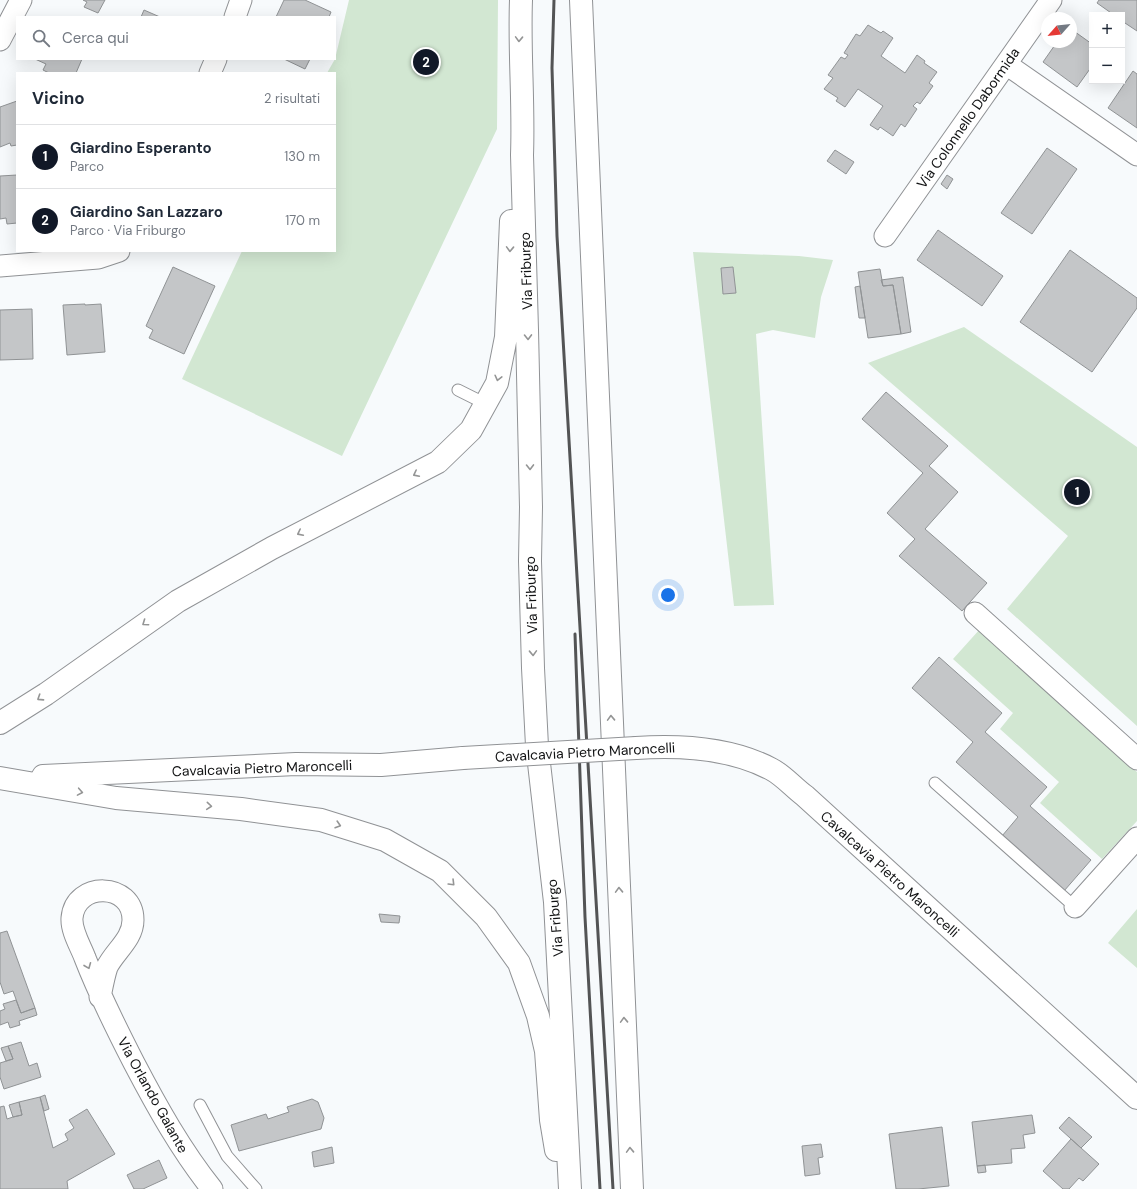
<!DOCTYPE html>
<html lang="it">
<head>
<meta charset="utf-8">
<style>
  :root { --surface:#fff; --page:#f2f2f3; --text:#1f2937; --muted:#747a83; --line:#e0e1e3; --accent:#111827 }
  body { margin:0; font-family:"DM Sans",sans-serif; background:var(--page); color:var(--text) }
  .controls { position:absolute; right:12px; top:12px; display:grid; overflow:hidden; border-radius:0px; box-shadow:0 4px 16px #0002 }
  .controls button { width:36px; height:36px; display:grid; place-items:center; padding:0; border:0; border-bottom:1px solid var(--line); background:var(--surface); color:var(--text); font:20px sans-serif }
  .compass { position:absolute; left:1041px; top:12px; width:36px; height:36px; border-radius:50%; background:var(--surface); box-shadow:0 4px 16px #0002; rotate:243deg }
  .you { position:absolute; left:668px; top:595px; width:14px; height:14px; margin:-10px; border:3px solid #fff; border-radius:50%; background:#1a73e8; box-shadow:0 0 0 6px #1a73e833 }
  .badge { display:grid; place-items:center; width:26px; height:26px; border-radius:50%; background:var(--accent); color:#fff; font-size:13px; font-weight:700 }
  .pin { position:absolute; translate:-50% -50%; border:2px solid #fff; box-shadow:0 1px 4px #0006 }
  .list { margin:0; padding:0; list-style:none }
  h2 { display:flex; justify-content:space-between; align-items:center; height:52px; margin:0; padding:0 16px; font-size:17px }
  h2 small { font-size:13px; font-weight:400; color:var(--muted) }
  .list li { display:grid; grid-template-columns:26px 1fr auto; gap:12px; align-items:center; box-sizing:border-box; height:64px; padding:0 16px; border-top:1px solid var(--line) }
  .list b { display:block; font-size:15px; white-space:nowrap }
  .list p { margin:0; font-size:13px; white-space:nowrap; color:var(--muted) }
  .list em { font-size:13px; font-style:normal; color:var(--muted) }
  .icon { flex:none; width:22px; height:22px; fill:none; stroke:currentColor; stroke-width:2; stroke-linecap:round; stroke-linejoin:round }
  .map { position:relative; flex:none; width:1137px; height:1189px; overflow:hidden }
  .search { position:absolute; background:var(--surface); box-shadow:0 4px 16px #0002; left:16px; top:16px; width:320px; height:44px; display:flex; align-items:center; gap:10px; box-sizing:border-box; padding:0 14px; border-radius:0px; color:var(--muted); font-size:15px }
  .panel { position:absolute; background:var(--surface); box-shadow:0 4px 16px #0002; left:16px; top:72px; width:320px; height:180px; border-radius:0px }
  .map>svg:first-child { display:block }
  .green { fill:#d2e7d2 }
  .building { fill:#c4c6c8; stroke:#909395 }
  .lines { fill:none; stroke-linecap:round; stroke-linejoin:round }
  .lane-casing { stroke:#909295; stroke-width:13 }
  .street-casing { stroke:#909295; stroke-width:23 }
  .secondary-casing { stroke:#909295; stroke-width:24 }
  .lane { stroke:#fff; stroke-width:11 }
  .street { stroke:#fff; stroke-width:21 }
  .secondary { stroke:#fff; stroke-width:22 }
  .rail { stroke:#535455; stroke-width:3 }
  .secondary-bridge-casing { stroke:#909295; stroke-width:24; stroke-linecap:butt }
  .secondary-bridge { stroke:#fff; stroke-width:22 }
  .oneway { stroke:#949595 }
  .labels { text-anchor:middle; stroke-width:4; stroke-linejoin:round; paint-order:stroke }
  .street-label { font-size:14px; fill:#121314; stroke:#fff }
</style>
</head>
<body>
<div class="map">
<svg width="1137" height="1189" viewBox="0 0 1137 1189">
  <rect width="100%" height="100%" fill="#f7fafc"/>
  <path class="green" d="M349 0H498L497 129 342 456 182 379 242 251H335V73H327L335 59Z
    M693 252 799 256 833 260 821 297 815 338 773 330 756 334 774 605 734 606Z
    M964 327 1137 447V726L1007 609 1068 536 868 363Z
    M980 629 1137 772V821L1102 859 1040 803 1059 782 1000 729 1013 713 953 659Z
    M1137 909V968L1108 943Z"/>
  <path class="building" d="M83 0H105L98 13 84 7 87 2Z
    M284 0H305L331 12 329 17H276Z
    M1099 0H1137V31L1122 21V15H1114L1097 3Z
    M144 10 160 17H141Z
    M868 25 881 33 883 31 893 38 881 56 905 73 917 55 925 61 924 63 937 72 929 83 933 86 920 104 917 102 913 106 917 109 905 127 901 124 893 136 880 127 878 130 870 125 883 106 858 89 845 107 836 101 838 98 824 89 833 78 828 75 841 57 845 59 848 55 844 53 856 34 860 36Z
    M1071 29 1092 44V66L1077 87 1043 62 1057 42H1071Z
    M35 59H82L76 73H49L43 70 46 64Z
    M284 59H310L305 69Z
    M1133 71 1137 74V128L1108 108Z
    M17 101V145L11 146 10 143 0 147V107Z
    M1047 148 1077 169 1032 234 1001 213Z
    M835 150 854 162 846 174 827 161Z
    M17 175V223L7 224 6 218 0 219V176Z
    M947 175 953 179 947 189 941 184Z
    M938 230 1003 276 982 306 917 260Z
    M1070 250 1137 298V308L1092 372 1020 322Z
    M173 267 215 286 184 354 149 338 153 330 146 326Z
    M733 267 736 293 723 294 721 268Z
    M880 269 883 286 893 285 901 334 868 338 858 272Z
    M903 277 911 332 901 334 893 285 883 286 881 280Z
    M860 286 865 318H859L855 287Z
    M85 304V305L101 304 105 352 67 355 63 305Z
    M32 309 33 359 0 360V310Z
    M886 392 948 446 929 466 958 492 925 529 987 583 962 611 899 556 915 539 887 513 923 473 862 419Z
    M939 657 1002 713 985 732 1047 787 1030 806 1091 860 1064 891 1002 836 1018 817 956 762 973 742 912 688Z
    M379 914 400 916 399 923 381 922Z
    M7 931 35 1008 21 1013 13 991 4 994 0 982V933Z
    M16 1000 21 1013 35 1008 37 1015 19 1021 20 1025 10 1028 8 1022 0 1025V1011L5 1009 3 1004Z
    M21 1042 29 1066 37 1063 41 1077 4 1089 0 1077V1063L13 1059 8 1046Z
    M8 1046 13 1059 6 1061 1 1048Z
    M45 1095 49 1109 44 1111 40 1097Z
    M40 1097 53 1148 68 1140 65 1134 74 1128 69 1120 87 1109 115 1154 67 1181 68 1189H0V1107L4 1106 7 1119 13 1117 22 1115 19 1102Z
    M312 1099 318 1102 324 1118 321 1129 239 1151 231 1125 266 1114 268 1119 289 1112 287 1107Z
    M19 1102 22 1115 13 1117 9 1105Z
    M1032 1115 1035 1133 1023 1135 1025 1148 1011 1149 1012 1163 977 1166 972 1122Z
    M1069 1117 1092 1137 1081 1148 1059 1128Z
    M942 1127 949 1186 918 1189H896L889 1134Z
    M1071 1139 1099 1164 1083 1181 1079 1178 1069 1189H1063L1043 1171Z
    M821 1144 823 1157 818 1158 820 1174 805 1176 802 1146Z
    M332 1147 334 1163 314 1167 312 1152Z
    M159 1160 167 1178 143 1189H134L127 1175Z
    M985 1165 986 1172 978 1173 977 1166Z"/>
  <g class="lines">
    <defs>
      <path id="lane" d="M458 390 486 404
        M935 783 1075 907
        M200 1105 227 1156 256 1189"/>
      <path id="street" d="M235 17 241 0
        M0 40 21 0
        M1006 64 1137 155
        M210 73 216 59
        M885 236 1051 0
        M0 266 98 258 119 251
        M975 613 1137 759
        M1075 907 1137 838
        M100 997C102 987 104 976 107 967 115 951 133 939 133 920 133 882 75 881 72 918 71 931 81 947 85 958 99 994 116 1028 134 1063 157 1107 181 1150 212 1189"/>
      <path id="secondary" d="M521 0C519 52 524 103 522 155L527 330 531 507 530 561 533 668 537 746 555 902 570 1189
        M581 0 632 1189
        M0 723 46 694 178 601 272 548 438 462 471 430 497 383 506 337 511 221
        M636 748C681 745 731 748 771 769 783 775 794 788 805 796L1137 1098
        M43 776 296 764 381 765 463 758
        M0 778 116 798 241 809 321 820 385 840 440 871 486 917 519 963 538 1016 546 1051 551 1120 556 1150"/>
    </defs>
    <use href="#lane" class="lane-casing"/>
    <use href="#street" class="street-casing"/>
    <use href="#secondary" class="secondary-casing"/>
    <use href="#lane" class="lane"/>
    <use href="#street" class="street"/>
    <use href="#secondary" class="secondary"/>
    <path class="rail" d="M554 0 552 68 557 236 613 1189
      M575 634 585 917 600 1189"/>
    <defs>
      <path id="secondary-bridge" d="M463 758 636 748"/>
    </defs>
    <use href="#secondary-bridge" class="secondary-bridge-casing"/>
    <use href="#secondary-bridge" class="secondary-bridge"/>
  </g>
  <defs><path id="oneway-chevron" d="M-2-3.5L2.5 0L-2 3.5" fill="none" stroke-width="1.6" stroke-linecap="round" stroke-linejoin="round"/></defs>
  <g class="oneway">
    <use href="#oneway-chevron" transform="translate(519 39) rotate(92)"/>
    <use href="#oneway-chevron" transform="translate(510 249) rotate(92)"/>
    <use href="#oneway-chevron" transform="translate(528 337) rotate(89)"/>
    <use href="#oneway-chevron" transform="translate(498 378) rotate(104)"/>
    <use href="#oneway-chevron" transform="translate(530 467) rotate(89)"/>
    <use href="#oneway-chevron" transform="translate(416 474) rotate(153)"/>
    <use href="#oneway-chevron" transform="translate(300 533) rotate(153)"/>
    <use href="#oneway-chevron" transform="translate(145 623) rotate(145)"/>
    <use href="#oneway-chevron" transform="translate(533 653) rotate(88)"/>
    <use href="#oneway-chevron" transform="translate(40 698) rotate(147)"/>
    <use href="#oneway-chevron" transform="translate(611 718) rotate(-92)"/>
    <use href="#oneway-chevron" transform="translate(80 792) rotate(10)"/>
    <use href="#oneway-chevron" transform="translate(209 806) rotate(5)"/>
    <use href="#oneway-chevron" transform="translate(338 825) rotate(17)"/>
    <use href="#oneway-chevron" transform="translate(452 883) rotate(45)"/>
    <use href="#oneway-chevron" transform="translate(619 890) rotate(-92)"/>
    <use href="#oneway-chevron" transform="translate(88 966) rotate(68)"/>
    <use href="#oneway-chevron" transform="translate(624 1020) rotate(-92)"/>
    <use href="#oneway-chevron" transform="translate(630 1150) rotate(-92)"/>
  </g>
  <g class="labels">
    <g class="street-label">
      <text transform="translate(968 118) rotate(-55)" y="5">Via Colonnello Dabormida</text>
      <text transform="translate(526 271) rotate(-92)" y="5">Via Friburgo</text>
      <text transform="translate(531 595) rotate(-92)" y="5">Via Friburgo</text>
      <text transform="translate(585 752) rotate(-3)" y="5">Cavalcavia Pietro Maroncelli</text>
      <text transform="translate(262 768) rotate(-2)" y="5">Cavalcavia Pietro Maroncelli</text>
      <text transform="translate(890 874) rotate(42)" y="5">Cavalcavia Pietro Maroncelli</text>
      <text transform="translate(555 918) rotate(-95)" y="5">Via Friburgo</text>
      <text transform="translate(153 1095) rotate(61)" y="5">Via Orlando Galante</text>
    </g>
  </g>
</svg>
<div class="controls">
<button>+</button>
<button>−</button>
</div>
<svg class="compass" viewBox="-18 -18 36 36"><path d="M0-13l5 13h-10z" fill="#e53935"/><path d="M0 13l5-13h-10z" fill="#747a83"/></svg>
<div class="you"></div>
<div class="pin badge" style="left:1077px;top:492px">1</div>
<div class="pin badge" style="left:426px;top:62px">2</div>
<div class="search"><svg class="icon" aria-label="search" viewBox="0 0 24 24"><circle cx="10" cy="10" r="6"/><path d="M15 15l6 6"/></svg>Cerca qui</div>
<section class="panel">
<h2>Vicino<small>2 risultati</small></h2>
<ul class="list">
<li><span class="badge">1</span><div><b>Giardino Esperanto</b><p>Parco</p></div><em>130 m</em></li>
<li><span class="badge">2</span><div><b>Giardino San Lazzaro</b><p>Parco · Via Friburgo</p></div><em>170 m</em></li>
</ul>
</section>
</div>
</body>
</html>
